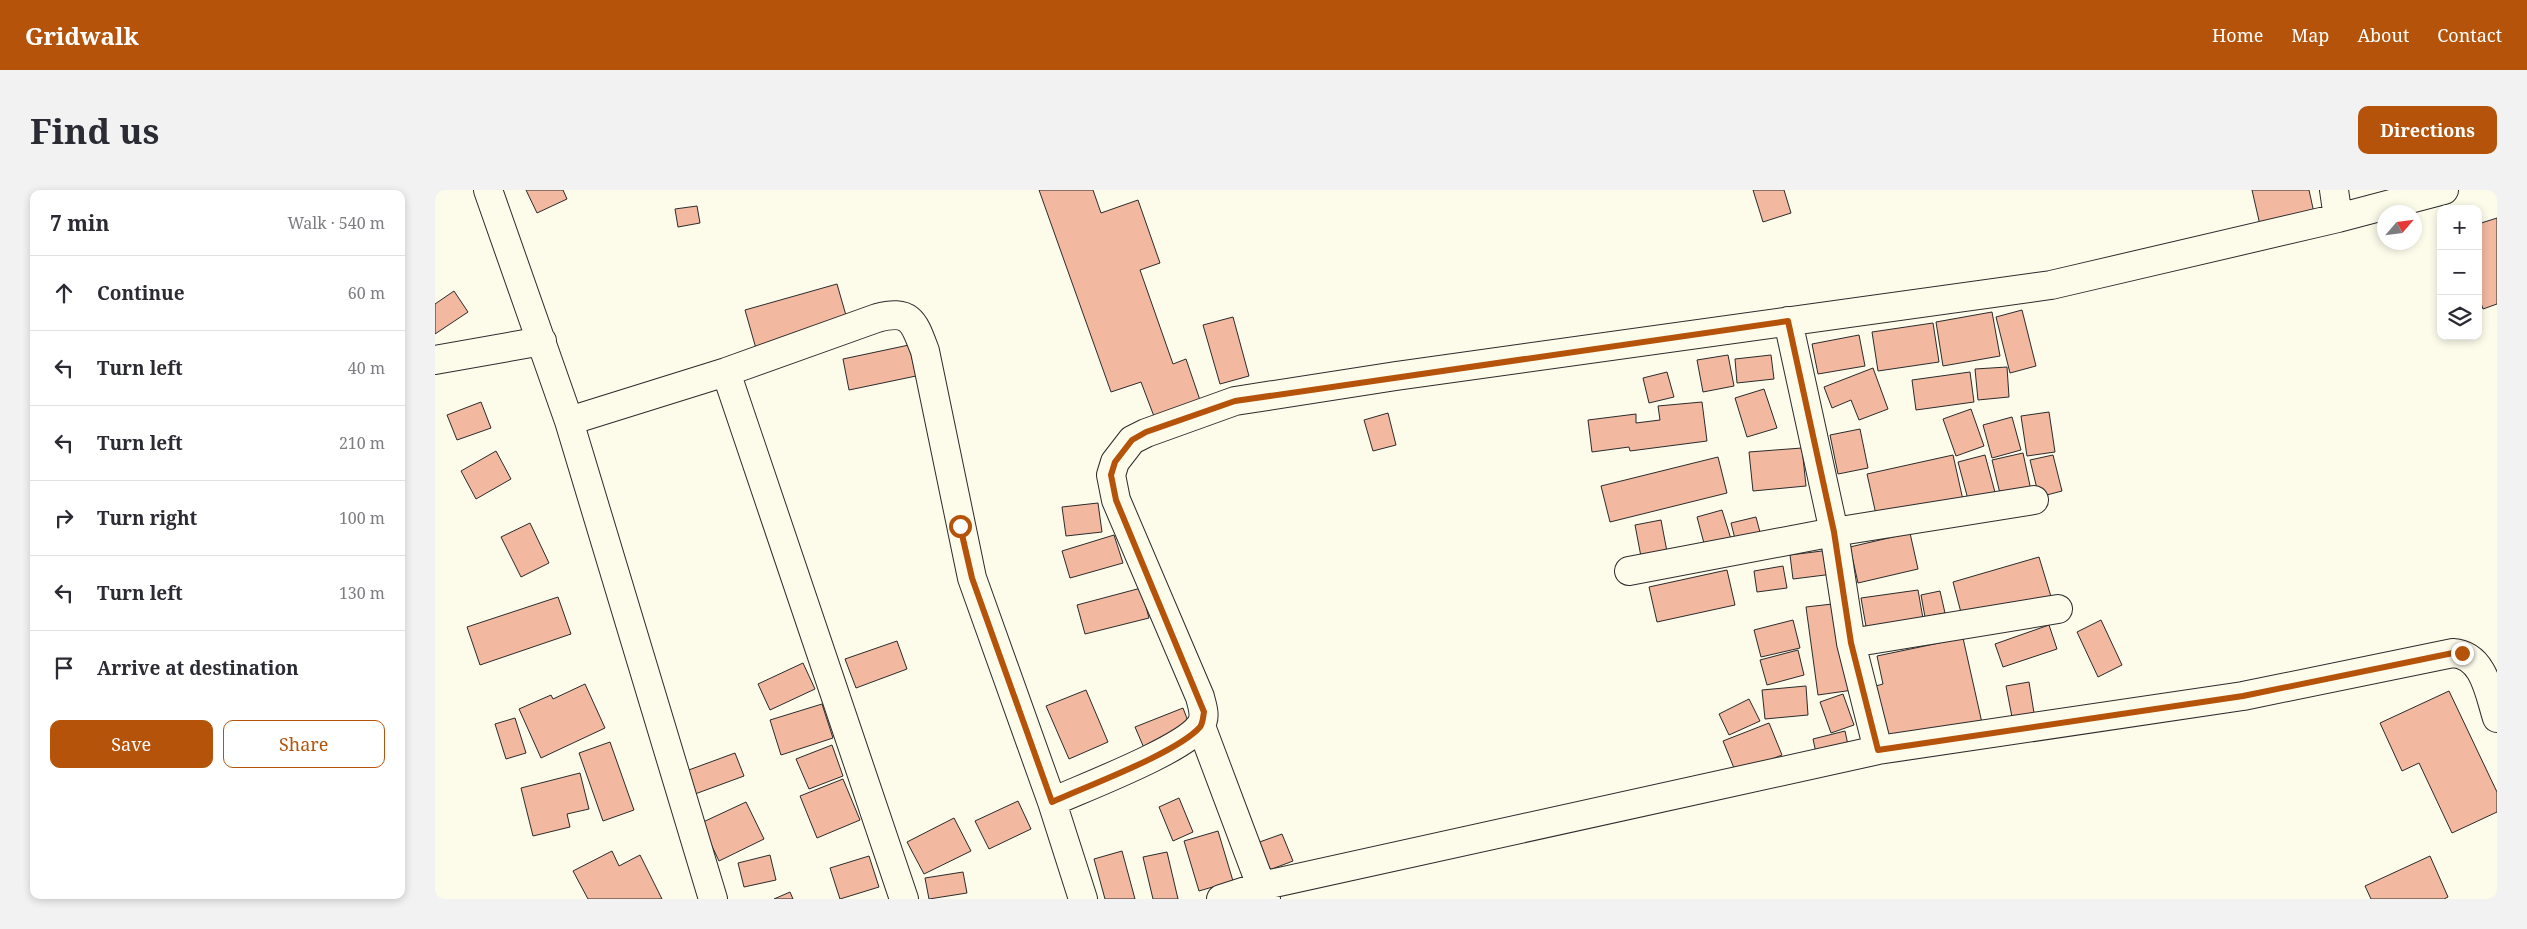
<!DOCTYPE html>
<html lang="en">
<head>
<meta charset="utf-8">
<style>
  :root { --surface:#fff; --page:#f2f2f3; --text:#2b2b33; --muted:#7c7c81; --line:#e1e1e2; --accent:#b45309 }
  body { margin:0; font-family:"Noto Serif",serif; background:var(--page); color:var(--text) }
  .controls { position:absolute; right:15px; top:15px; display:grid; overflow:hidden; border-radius:10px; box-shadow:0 2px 8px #0003 }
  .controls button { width:45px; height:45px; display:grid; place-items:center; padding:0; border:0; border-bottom:1px solid var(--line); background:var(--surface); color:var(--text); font:25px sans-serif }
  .compass { position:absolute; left:1942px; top:15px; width:45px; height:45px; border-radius:50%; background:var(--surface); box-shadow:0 2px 8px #0003; rotate:62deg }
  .stop { position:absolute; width:15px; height:15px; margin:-11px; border:4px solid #b45309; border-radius:50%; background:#fff }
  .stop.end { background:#b45309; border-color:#fff; box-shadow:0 1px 5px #0008 }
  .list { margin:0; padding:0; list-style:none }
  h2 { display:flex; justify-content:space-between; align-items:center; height:65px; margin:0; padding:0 20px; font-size:21px }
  h2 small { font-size:16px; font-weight:400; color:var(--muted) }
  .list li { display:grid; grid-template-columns:32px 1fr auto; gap:15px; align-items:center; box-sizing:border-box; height:75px; padding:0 20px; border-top:1px solid var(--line) }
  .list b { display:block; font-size:19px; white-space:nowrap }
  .list em { font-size:16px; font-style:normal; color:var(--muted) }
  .actions { display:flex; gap:10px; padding:15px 20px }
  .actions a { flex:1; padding:11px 0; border:1px solid var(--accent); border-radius:10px; text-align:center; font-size:18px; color:var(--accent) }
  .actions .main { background:var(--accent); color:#fff }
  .icon { flex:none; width:28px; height:28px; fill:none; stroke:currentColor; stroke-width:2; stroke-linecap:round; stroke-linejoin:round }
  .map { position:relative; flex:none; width:2062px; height:709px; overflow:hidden; border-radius:10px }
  header { display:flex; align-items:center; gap:30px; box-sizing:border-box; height:70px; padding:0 25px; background:var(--accent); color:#fff }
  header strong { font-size:24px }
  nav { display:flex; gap:28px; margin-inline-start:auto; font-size:18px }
  .intro { display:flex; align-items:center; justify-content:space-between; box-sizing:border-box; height:120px; padding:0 30px }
  h1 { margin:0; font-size:35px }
  .button { padding:12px 22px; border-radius:10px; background:var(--accent); color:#fff; font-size:18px; font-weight:700 }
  main { display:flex; gap:30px; padding:0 30px }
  aside { flex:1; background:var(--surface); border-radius:10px; box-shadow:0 2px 8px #0003 }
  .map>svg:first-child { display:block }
  .building { fill:#f2b8a0; stroke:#2b2b2b }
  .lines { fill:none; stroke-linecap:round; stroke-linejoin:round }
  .street-casing { stroke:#2b2b2b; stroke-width:30 }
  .street { stroke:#fdfbea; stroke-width:28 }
  .route { stroke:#b45309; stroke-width:6 }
</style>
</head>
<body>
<header>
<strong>Gridwalk</strong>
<nav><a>Home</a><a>Map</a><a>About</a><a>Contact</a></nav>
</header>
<div class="intro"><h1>Find us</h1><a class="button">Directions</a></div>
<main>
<aside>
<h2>7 min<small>Walk · 540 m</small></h2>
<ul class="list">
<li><svg class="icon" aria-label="ahead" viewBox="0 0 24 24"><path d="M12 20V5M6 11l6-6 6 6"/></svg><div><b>Continue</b></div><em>60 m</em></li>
<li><svg class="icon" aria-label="left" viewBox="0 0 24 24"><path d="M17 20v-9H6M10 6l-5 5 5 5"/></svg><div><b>Turn left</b></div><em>40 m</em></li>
<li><svg class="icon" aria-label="left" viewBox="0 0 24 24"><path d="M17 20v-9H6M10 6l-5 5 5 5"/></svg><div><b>Turn left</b></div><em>210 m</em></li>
<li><svg class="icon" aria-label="right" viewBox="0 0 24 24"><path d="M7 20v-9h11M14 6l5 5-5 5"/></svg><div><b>Turn right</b></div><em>100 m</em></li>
<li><svg class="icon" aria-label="left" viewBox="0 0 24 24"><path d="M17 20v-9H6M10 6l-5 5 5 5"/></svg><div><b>Turn left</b></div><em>130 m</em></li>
<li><svg class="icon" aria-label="arrive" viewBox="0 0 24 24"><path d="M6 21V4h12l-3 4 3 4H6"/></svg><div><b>Arrive at destination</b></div></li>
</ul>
<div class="actions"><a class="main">Save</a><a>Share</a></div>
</aside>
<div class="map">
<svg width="2062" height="709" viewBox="0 0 2062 709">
  <rect width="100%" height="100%" fill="#fdfbea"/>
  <path class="building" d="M91 0H128L132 9 102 23Z
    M604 0H658L666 23 703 10 725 73 705 80 738 174 751 169 766 213 720 229 706 192 676 202Z
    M1318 0H1349L1356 23 1328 32Z
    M1817 0H1874L1879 23 1825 35Z
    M262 16 265 33 243 37 240 19Z
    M2062 28V114L2048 119 2043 104V34Z
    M402 94 414 136 322 162 310 120Z
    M19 101 33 122 0 144V114Z
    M1587 120 1601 176 1575 183 1561 127Z
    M1557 122 1565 166 1508 176 1501 132Z
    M798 127 814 186 785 194 768 135Z
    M1498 133 1504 172 1443 181 1437 142Z
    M1424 145 1430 176 1383 184 1377 154Z
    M474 155 481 186 414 200 408 169Z
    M1293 165 1299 196 1268 202 1262 170Z
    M1336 165 1339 189 1302 193 1300 169Z
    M1572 177 1574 207 1543 210 1540 179Z
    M1438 178 1453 219 1424 230 1416 210 1397 218 1389 197Z
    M1232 182 1239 207 1214 213 1208 188Z
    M1535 182 1539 212 1481 220 1477 190Z
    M1329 199 1342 238 1312 247 1300 208Z
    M46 212 56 238 22 250 12 225Z
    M1267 212 1272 251 1195 261 1194 257 1157 262 1153 230 1201 224V233L1225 230 1223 216Z
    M1536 219 1549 256 1521 266 1508 229Z
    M1614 222 1620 262 1592 266 1586 226Z
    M953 223 961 255 938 261 929 230Z
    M1577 227 1586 260 1557 268 1548 235Z
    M1425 239 1433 278 1403 284 1395 245Z
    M1367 258 1371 296 1318 301 1314 262Z
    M61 261 76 289 41 309 26 281Z
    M1588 263 1597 305 1567 312 1557 270Z
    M1518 265 1528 310 1442 329 1432 284Z
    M1550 265 1561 306 1534 313 1523 272Z
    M1618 265 1627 301 1604 307 1595 270Z
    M1283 267 1292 303 1175 332 1166 296Z
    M663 313 667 342 631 346 627 317Z
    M1287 320 1296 349 1270 357 1262 327Z
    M1321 327 1327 350 1302 357 1296 333Z
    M1226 330 1233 367 1207 372 1200 335Z
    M95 333 114 373 86 387 66 347Z
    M1475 343 1483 379 1423 393 1415 357Z
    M679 345 688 373 635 388 627 361Z
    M1395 360 1398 384 1358 389 1355 365Z
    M1604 367 1617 410 1529 434 1518 392Z
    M1348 376 1352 398 1322 402 1319 381Z
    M1292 380 1300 415 1222 432 1214 397Z
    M706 398 714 428 650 444 642 415Z
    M1483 400 1489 434 1432 442 1426 408Z
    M1505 401 1510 423 1490 427 1486 405Z
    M123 407 136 444 45 475 32 437Z
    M1406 413 1418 500 1383 505 1371 417Z
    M1358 430 1365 458 1326 467 1319 440Z
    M1666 430 1687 475 1663 487 1642 442Z
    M1614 435 1622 459 1568 477 1560 454Z
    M1528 448 1547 533 1448 548 1437 497 1448 494 1442 466Z
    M462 451 472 479 421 498 410 469Z
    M1363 460 1369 485 1332 495 1325 470Z
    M368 473 380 499 335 520 323 494Z
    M1594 492 1599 523 1577 527 1571 496Z
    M150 494 170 538 106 568 84 519 116 505 118 509Z
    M1371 496 1373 525 1330 529 1327 500Z
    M651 500 673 552 634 569 611 516Z
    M2014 501 2062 602V622L2017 643 1984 573 1967 581 1945 533Z
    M1408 504 1419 535 1396 543 1385 512Z
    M1314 509 1325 531 1294 545 1284 524Z
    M387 514 398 548 346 565 335 530Z
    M748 518 756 539 709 558 700 537Z
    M80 528 91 563 71 569 60 534Z
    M1334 533 1347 565 1301 583 1288 551Z
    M1410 541 1415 564 1383 572 1378 549Z
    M175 552 199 620 168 631 144 563Z
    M397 555 408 586 374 599 361 569Z
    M300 563 309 586 260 604 251 581Z
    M145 583 154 619 132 624 135 637 98 646 86 598Z
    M408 589 425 630 382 648 365 606Z
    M744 608 758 642 738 651 724 617Z
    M583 611 596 639 554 659 540 631Z
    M311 612 329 649 284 671 266 633Z
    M519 628 536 661 489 684 472 652Z
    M783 641 798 691 764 701 749 651Z
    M847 644 858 671 829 682 819 654Z
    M177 661 184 676 205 665 227 709H153L138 681Z
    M687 661 700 709H670L659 669Z
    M732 662 743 709H718L708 667Z
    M335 665 341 690 309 697 303 673Z
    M434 666 444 697 405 709 395 678Z
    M1995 666 2013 707 2009 709H1936L1930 696Z
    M528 682 532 703 494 709 490 688Z
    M355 702 358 709H339Z"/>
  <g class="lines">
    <defs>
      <path id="street" d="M53 0 134 231 278 709
        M1899 0 1903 28
        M1353 131 1399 342 1416 453 1443 560
        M0 170 107 151
        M291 182 469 709
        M134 231 291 182 442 128C476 119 479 132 490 161L537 388 617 612 648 709
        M1194 381 1399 342 1599 310
        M1416 453 1623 419
        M766 536 831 709
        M617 612C648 598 748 560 765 536 772 527 767 516 765 507L681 310 676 285 680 272 697 250 711 243 800 211 961 186 1616 95 1903 28 2009 0
        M786 709 826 696 1443 560 1808 506 2018 463C2049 465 2054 503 2062 528"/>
    </defs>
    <use href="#street" class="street-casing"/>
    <use href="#street" class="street"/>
  </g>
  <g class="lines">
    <path class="route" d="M525 336 537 388 617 612C652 596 742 563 765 537 768 533 768 527 769 522L681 310 676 285 680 272 697 250 711 242 800 211 1353 131 1399 342 1416 453 1443 560 1808 506 2018 463H2027"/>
  </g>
</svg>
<div class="controls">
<button>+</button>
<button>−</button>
<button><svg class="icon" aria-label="layers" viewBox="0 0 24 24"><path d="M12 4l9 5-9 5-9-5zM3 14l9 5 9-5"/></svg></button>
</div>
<svg class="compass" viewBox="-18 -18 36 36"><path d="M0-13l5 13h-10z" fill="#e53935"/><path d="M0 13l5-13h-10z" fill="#7c7c81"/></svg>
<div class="stop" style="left:525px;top:336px"></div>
<div class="stop end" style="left:2027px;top:463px"></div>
</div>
</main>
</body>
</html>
